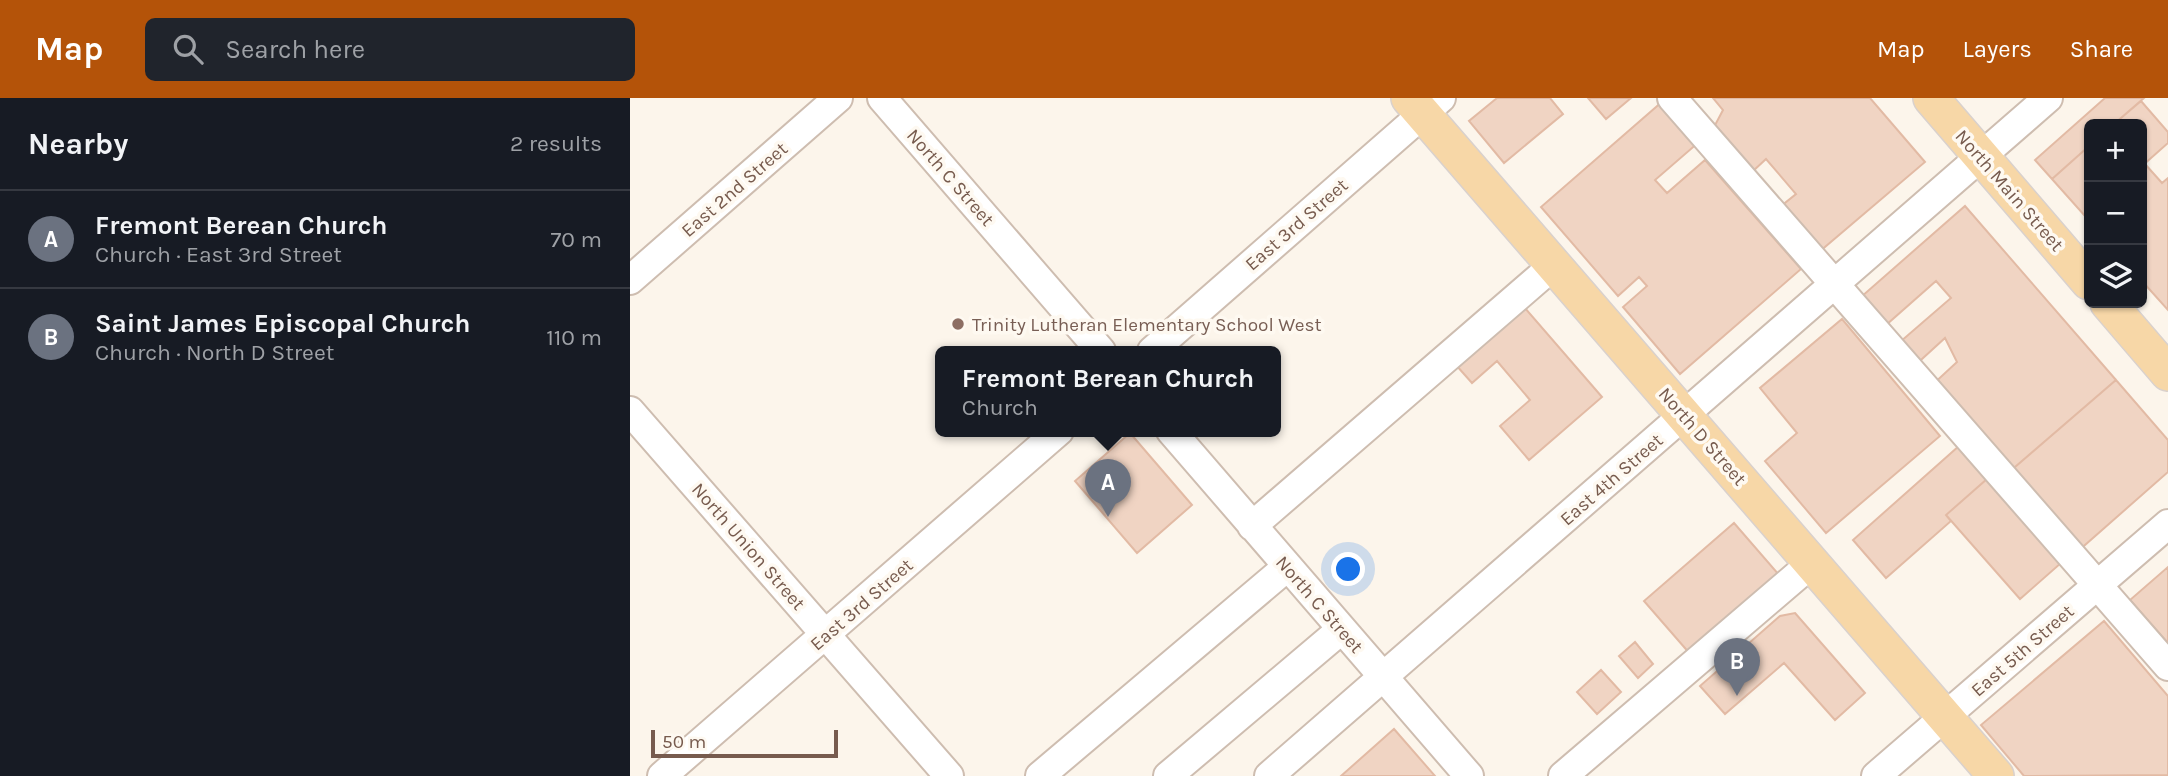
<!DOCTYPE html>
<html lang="en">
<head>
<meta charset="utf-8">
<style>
  :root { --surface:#171b24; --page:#20242c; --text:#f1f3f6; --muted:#9ea1a6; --line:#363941; --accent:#b45309 }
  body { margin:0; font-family:Karla,sans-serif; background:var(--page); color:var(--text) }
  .controls { position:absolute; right:21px; top:21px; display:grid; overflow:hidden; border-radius:10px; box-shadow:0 2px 5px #0004 }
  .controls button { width:63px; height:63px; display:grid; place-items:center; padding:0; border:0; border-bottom:2px solid var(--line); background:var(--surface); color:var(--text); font:35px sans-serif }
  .scale { position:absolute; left:21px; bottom:18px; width:187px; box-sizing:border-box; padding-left:7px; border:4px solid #775b4e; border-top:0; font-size:19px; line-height:24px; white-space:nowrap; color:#775b4e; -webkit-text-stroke:5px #fef9f1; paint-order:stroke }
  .you { position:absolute; left:719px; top:472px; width:24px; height:24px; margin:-18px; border:5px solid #fff; border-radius:50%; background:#1a73e8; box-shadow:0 0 0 10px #1a73e833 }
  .badge { display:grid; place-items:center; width:46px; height:46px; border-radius:50%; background:var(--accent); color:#fff; font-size:23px; font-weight:700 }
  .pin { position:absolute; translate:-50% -58px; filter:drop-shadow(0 2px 4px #0008) }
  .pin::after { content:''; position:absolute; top:37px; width:24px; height:21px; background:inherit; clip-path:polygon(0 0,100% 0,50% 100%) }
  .popup { position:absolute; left:305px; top:248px; width:346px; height:91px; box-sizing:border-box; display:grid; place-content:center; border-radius:10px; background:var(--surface); filter:drop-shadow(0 2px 5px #0005); font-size:23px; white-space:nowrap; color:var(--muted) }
  .popup b { font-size:26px; color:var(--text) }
  .popup::after { content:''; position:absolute; left:50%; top:100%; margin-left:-14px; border:14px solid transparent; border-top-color:var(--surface) }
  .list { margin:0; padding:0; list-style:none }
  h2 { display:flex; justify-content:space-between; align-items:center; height:91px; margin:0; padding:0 28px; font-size:30px }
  h2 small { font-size:23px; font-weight:400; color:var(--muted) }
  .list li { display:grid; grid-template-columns:46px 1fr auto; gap:21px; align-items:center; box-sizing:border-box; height:98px; padding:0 28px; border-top:2px solid var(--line) }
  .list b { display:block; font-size:26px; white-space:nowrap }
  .list p { margin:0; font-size:23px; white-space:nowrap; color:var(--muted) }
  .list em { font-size:23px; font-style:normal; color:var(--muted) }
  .icon { flex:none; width:38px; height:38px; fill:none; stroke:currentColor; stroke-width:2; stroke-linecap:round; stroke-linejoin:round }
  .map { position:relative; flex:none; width:1538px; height:678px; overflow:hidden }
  header { display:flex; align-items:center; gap:42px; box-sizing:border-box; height:98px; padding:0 35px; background:var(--accent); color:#fff }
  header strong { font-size:33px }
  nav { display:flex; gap:38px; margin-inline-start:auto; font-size:24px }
  .search { width:490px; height:63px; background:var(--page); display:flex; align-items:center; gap:18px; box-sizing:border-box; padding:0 24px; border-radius:10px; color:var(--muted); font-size:26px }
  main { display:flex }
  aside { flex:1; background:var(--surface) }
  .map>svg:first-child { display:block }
  .building { fill:#f0d4c3; stroke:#e2baa4; stroke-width:2 }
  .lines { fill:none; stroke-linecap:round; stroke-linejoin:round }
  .minor-casing { stroke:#cebdb0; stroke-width:32 }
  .major-casing { stroke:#d9d1cd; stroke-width:38 }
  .minor { stroke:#fff; stroke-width:28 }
  .major { stroke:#f7d7a7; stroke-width:35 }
  .education-dot { fill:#8d6e63; stroke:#fef9f1; stroke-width:2.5 }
  .labels { text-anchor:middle; stroke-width:7; stroke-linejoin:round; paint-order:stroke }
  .street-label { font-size:19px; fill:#775b4e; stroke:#fef9f1 }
  .education-label { font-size:19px; fill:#785e54; stroke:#fef9f1; text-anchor:start }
</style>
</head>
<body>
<header>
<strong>Map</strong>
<div class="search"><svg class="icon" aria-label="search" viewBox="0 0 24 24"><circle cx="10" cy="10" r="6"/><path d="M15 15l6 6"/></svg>Search here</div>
<nav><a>Map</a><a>Layers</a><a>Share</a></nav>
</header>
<main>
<aside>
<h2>Nearby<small>2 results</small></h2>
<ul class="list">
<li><span class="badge" style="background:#6b7280">A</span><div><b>Fremont Berean Church</b><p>Church · East 3rd Street</p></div><em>70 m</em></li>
<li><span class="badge" style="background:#6b7280">B</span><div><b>Saint James Episcopal Church</b><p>Church · North D Street</p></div><em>110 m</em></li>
</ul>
</aside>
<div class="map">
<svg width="1538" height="678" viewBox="0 0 1538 678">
  <rect width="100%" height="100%" fill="#fcf5eb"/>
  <path class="building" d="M867 0H920L933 16 874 65 839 23Z
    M958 0H1001L976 21Z
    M1083 0H1240L1295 64 1189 154 1150 109 1166 96 1136 61 1122 74 1084 29 1093 12Z
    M1475 0H1514L1484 26H1459V48L1422 81 1405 62Z
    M1033 3 1069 44 1025 82 1037 95 1075 62 1171 171 1050 276 993 209 1017 188 1009 179 988 198 911 109Z
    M1511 3 1538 34V45L1512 68V26H1484Z
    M1459 48V114L1455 118 1422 81Z
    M1515 66 1532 85 1538 80V212L1512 183V68Z
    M1335 108 1486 282 1378 375 1301 288 1327 264 1315 240 1280 272 1270 244 1321 200 1306 183 1256 227 1231 199Z
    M894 209 972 299 899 362 870 328 900 302 867 263 842 285 826 267Z
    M1212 221 1310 338 1196 435 1135 363 1167 335 1130 290Z
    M1486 282 1538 342V374L1447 454 1378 375Z
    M500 335 562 407 507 455 445 383Z
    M1329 348 1357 381 1316 417 1321 423 1256 480 1223 442Z
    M1357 381 1431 465 1390 501 1316 417Z
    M1104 425 1150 478 1061 557 1014 503Z
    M1538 469V545L1500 502Z
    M1165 515 1235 595 1205 622 1154 565 1095 616 1070 588 1150 518Z
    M1474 523 1538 598V677L1394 678 1351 627Z
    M1005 544 1023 566 1008 580 989 558Z
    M971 572 991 594 967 616 947 594Z
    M764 631 805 678H711Z"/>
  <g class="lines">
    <defs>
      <path id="minor" d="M252 0 471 253
        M1042 0 1538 568
        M0 182 208 0
        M522 253 811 0
        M0 313 319 678
        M541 333 839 678
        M622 428 924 167
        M32 678 429 333
        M410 678 657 469
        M538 678 712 531
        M639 678 1418 0
        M933 678 1183 464
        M1246 678 1538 426"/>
      <path id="major" d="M779 0 1366 678
        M1301 0 1459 184
        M1478 205 1538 275"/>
    </defs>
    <use href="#minor" class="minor-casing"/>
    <use href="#major" class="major-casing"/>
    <use href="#minor" class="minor"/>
    <use href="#major" class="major"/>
  </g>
  <circle class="education-dot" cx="328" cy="226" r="7"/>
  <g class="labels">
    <g class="street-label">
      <text transform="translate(321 79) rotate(49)" y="7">North C Street</text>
      <text transform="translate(104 91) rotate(-41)" y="7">East 2nd Street</text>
      <text transform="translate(1380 92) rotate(49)" y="7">North Main Street</text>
      <text transform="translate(666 126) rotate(-41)" y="7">East 3rd Street</text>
      <text transform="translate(1073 338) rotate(49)" y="7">North D Street</text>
      <text transform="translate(981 381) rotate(-41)" y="7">East 4th Street</text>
      <text transform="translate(119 448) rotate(49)" y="7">North Union Street</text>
      <text transform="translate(231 506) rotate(-41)" y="7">East 3rd Street</text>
      <text transform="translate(690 506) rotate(49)" y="7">North C Street</text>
      <text transform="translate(1392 552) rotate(-41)" y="7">East 5th Street</text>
    </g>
    <g class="education-label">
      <text x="342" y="233">Trinity Lutheran Elementary School West</text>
    </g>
  </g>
</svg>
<div class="controls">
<button>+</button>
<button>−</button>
<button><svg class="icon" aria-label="layers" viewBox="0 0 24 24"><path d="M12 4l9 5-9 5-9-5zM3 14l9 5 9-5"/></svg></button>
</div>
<div class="scale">50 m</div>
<div class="you"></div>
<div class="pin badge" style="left:478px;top:419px;background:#6b7280">A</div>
<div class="popup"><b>Fremont Berean Church</b>Church</div>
<div class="pin badge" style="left:1107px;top:598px;background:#6b7280">B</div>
</div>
</main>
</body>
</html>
